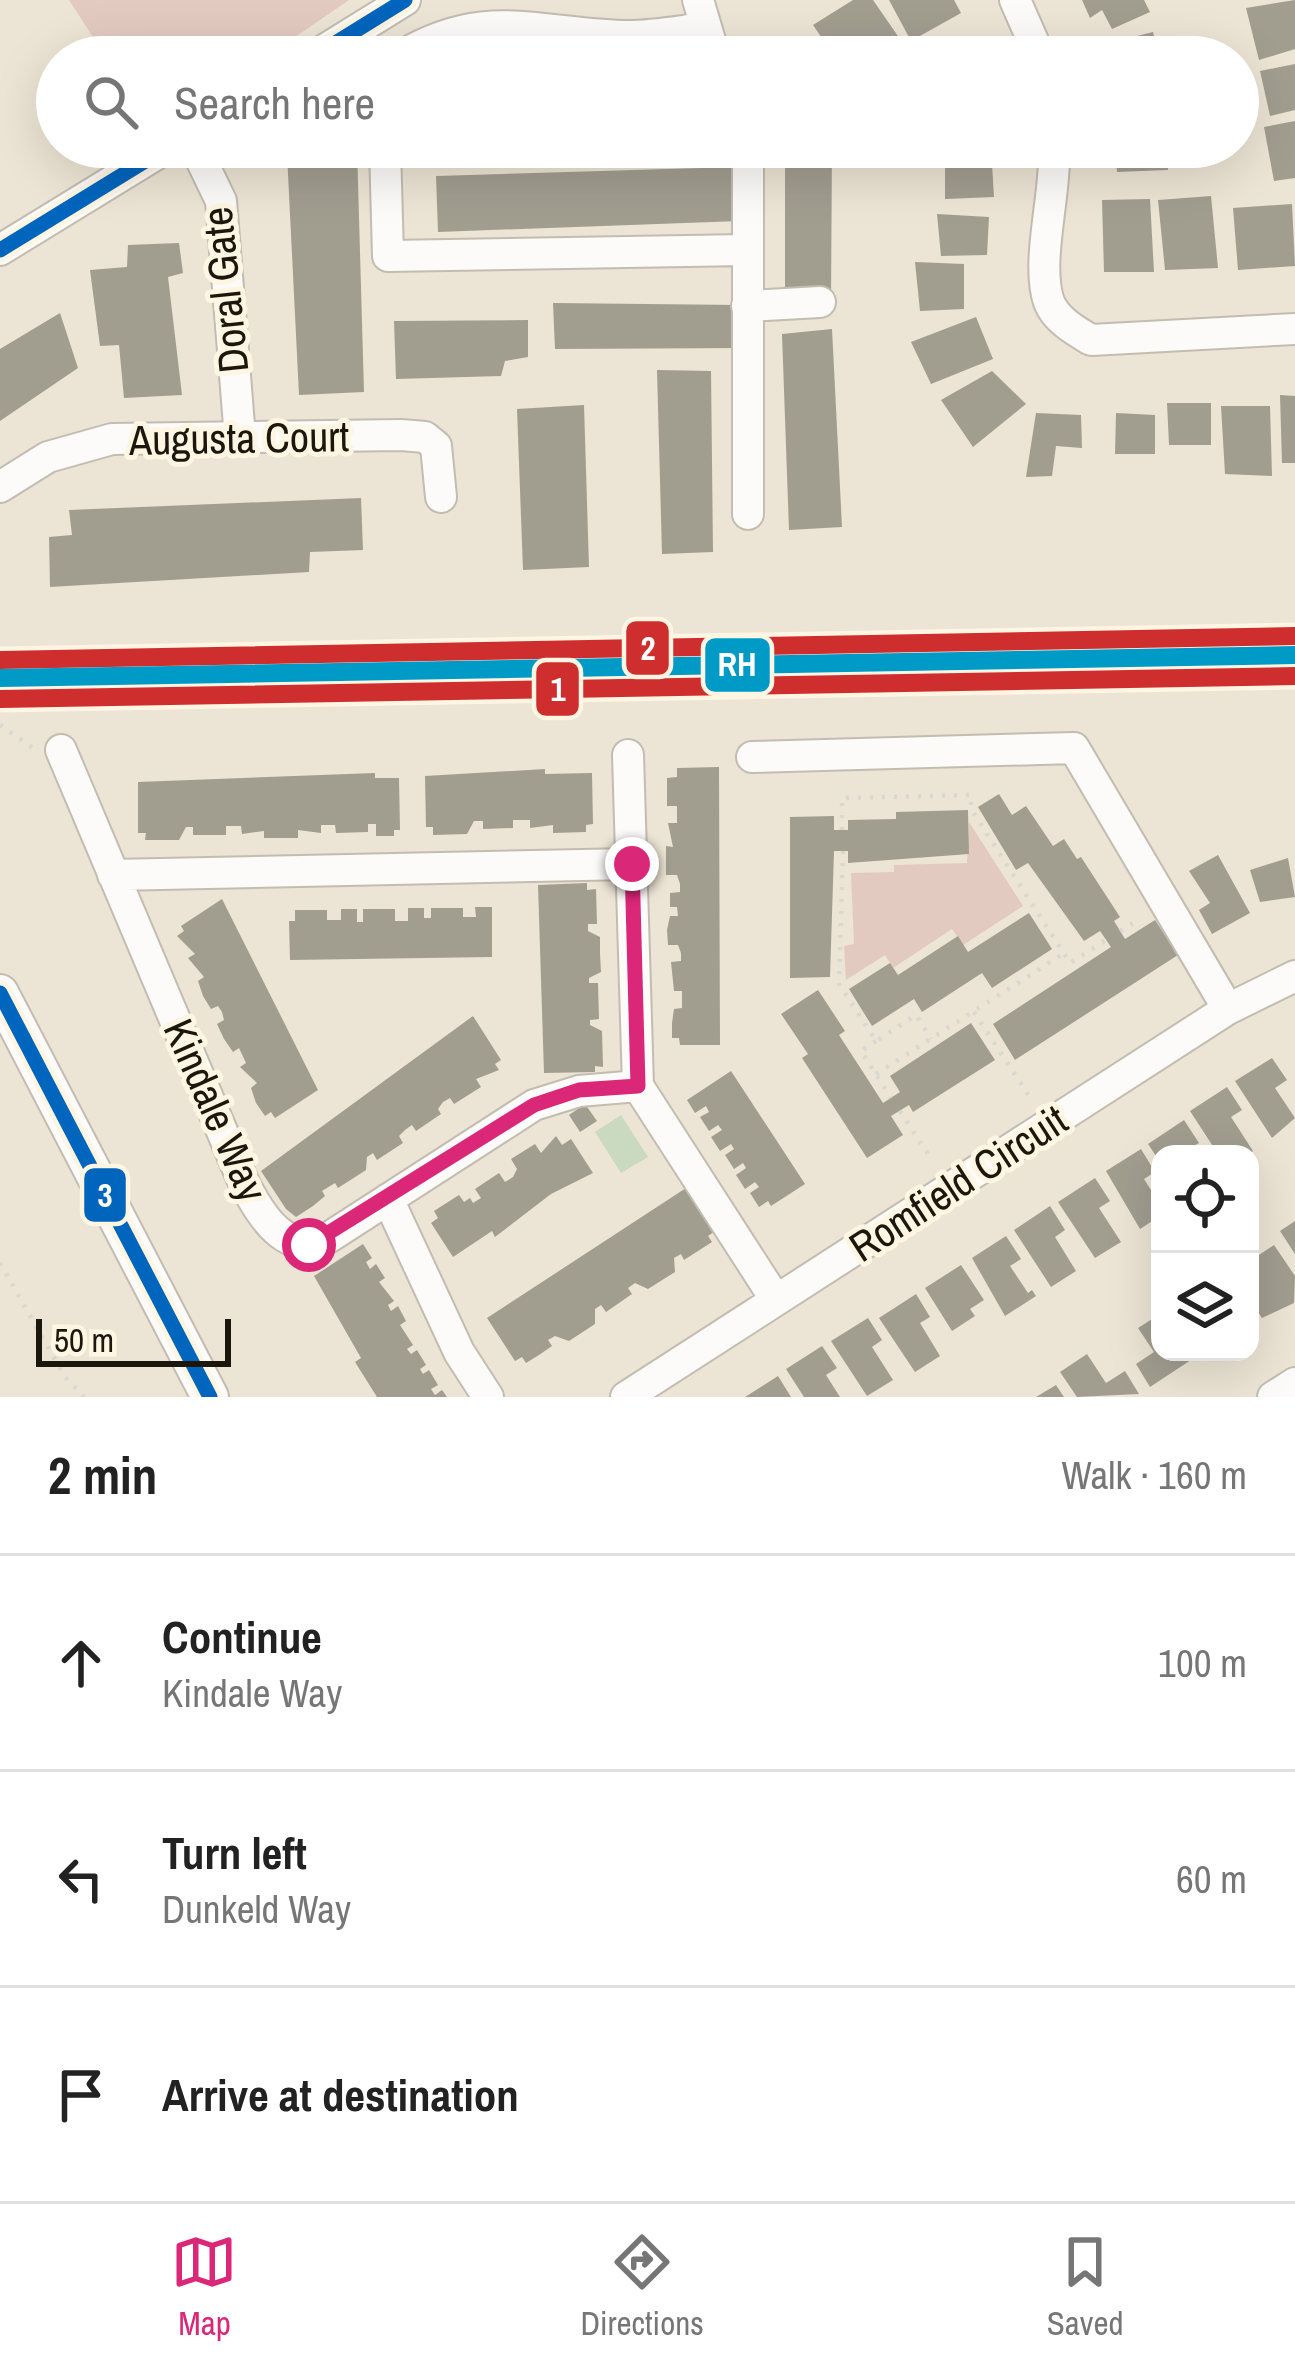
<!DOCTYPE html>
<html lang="en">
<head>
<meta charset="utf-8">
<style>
  :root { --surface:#fff; --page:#f2f2f2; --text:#222; --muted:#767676; --line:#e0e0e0; --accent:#db2777 }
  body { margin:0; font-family:"Archivo Narrow",sans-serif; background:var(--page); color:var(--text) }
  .controls { position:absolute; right:36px; bottom:36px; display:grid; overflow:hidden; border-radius:24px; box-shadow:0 12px 48px #0002 }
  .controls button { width:108px; height:108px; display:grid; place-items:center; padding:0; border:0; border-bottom:3px solid var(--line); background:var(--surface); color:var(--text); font:60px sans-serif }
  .scale { position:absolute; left:36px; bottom:30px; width:195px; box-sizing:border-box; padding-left:12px; border:6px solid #1c170c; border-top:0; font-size:33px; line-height:42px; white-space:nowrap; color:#1c170c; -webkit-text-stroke:9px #fef5e3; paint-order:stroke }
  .stop { position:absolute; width:36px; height:36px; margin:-27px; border:9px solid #db2777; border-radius:50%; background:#fff }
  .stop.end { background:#db2777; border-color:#fff; box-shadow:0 3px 12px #0008 }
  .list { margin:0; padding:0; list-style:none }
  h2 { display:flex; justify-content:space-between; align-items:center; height:156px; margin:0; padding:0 48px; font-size:51px }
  h2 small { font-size:39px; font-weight:400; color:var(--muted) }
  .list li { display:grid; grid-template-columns:78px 1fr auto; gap:36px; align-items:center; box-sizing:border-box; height:216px; padding:0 48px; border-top:3px solid var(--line) }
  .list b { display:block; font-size:45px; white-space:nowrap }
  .list p { margin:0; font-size:39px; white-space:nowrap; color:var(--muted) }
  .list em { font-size:39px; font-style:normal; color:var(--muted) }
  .icon { flex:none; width:66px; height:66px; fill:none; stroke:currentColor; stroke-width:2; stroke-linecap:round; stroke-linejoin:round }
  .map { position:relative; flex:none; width:1295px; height:1397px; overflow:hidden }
  .search { position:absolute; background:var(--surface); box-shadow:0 12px 48px #0002; left:36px; right:36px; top:36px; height:132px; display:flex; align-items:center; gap:30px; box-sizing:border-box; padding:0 42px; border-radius:66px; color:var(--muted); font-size:45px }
  .sheet { height:804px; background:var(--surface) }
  nav { display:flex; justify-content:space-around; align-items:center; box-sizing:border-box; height:168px; border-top:3px solid var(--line); background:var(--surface); font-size:33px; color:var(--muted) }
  nav a { display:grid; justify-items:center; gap:6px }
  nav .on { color:var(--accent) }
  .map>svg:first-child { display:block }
  .green { fill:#e3cac0 }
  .water { fill:#cadac1 }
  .building { fill:#a19e90 }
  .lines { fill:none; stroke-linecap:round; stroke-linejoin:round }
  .minor-casing { stroke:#c3bcb0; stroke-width:34 }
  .major-casing { stroke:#c3bcb0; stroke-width:40 }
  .path { stroke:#d9d7d2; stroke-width:4.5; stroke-dasharray:3 9; stroke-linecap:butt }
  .minor { stroke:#fcfbf9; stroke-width:30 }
  .major { stroke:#fcfbf9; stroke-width:36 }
  .bus-1-casing { stroke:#fef5e3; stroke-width:24 }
  .bus-1 { stroke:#0065bd; stroke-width:15 }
  .rail-1-casing { stroke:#fef5e3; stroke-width:27 }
  .rail-2-casing { stroke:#fef5e3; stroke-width:27 }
  .rail-3-casing { stroke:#fef5e3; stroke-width:27 }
  .rail-1 { stroke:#cf2e2f; stroke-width:18 }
  .rail-2 { stroke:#009ac7; stroke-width:18 }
  .rail-3 { stroke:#cf2e2f; stroke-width:18 }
  .route { stroke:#db2777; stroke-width:15 }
  .labels { text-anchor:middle; stroke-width:10; stroke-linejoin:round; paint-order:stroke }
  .street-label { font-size:42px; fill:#1c170c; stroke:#fef5e3 }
  .line-badge { stroke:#fef5e3; stroke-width:4.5 }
  .badge-label { font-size:33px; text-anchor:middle; font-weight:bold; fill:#fff }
</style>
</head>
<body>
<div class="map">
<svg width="1295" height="1397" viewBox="0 0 1295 1397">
  <rect width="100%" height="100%" fill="#ece4d4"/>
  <path class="green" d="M69 0H349L266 57H106Z
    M969 822 1023 906 963 945 952 929 893 968 885 955 846 980 844 946 854 944 851 873 894 872V865L967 863Z"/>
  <path class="water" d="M621 1115 648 1157 621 1173 595 1132Z"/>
  <path class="building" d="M853 0H873L902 42 875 57H835L813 25Z
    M889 0H954L961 13 911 41Z
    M1082 0H1144L1150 12 1112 29 1102 10 1090 18Z
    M1295 0V49L1259 60 1246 8Z
    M1153 32 1159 57H1104L1101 45Z
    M736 44 786 47V57H736Z
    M1295 64V110L1270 116 1260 71Z
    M1295 121V178L1274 181 1264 127Z
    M305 147H357L364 392 299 395 287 154 304 153Z
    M785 147H832L831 300H785Z
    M945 147H991L994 197 945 199Z
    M1115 147H1167L1168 170 1117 172Z
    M735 167 739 221 438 232 436 176Z
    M1211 196 1218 268 1165 270 1158 200Z
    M1150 199 1154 272H1104L1102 200Z
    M1292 204 1295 266 1238 270 1233 208Z
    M937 214 989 217 987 255 941 256Z
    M179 243 183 273 168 277 182 395 124 398 119 345 100 346 90 270 127 267 128 245Z
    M915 262 964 264V309L920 311Z
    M553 303 739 305 742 348 555 349Z
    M60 313 78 368 0 421V349Z
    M976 317 993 359 931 384 911 342Z
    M528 320V357L505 361 501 376 396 379 394 321Z
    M832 329 842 527 789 530 782 334Z
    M657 370 711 371 713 552 662 554Z
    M992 371 1026 404 973 447 941 400Z
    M1280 395 1295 396V463H1282Z
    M1167 403H1211V445H1169Z
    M584 405 589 567 523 570 517 409Z
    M1221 406H1270L1272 476 1225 474Z
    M1036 413 1081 415 1082 448 1056 446 1052 476 1026 477Z
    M1116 413 1155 415V454H1115Z
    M361 498 363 550 310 552 309 572 50 587 49 537 72 535 69 510Z
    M719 767 720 1045H680L679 1038H672V1023L674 1009 682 1008V991H674L671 962 681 961V953L678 945H668L667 930 670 916H678L677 907H670V893L680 892V884L677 875H666V846L673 847 668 823H677V806H667V778L677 777V768Z
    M545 769V774L592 773 593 824 586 825V832L553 833V825L530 828V820H513V828L483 829V821H474L467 834 433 835V827H426L425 776Z
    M375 773V778H399L400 830H394V836H376V824H368V832L336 833 335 825H321V833L298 830V838H264V831L242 834 241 826H226V835H193V827H186L179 840H145L146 833H138V782Z
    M999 794 1012 815 1026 806 1053 846 1064 839 1077 859 1081 857 1120 917 1114 921 1125 939 1155 920 1178 955 1015 1060 993 1024 1111 947 1100 931 1084 941 1028 863 1016 870 978 807Z
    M968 810 969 854 848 863V851H834L830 977 790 978V817L834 816V830H848V820L896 819V812Z
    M1218 855 1250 913 1212 934 1199 910 1210 903 1189 871Z
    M1288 858 1295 897 1260 902 1250 870Z
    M587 883V890L596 889 597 924H588V931L600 937V954L601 972 589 978V983H598L599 1019 590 1020V1025L602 1031 603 1067 595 1066V1072L544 1073 538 885Z
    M222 899 318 1090 275 1118 271 1112 265 1116 256 1103 251 1088 257 1083 240 1067 246 1063 239 1048 233 1052 224 1039 217 1024 224 1020 222 1012 218 1006 211 1009 203 996 198 981 204 977 188 958 195 954 177 936 184 931 181 926Z
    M475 907H492V957L290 960 289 921H295V910H327V920H341V909H357V922H363V909H395V921H408V908H424V918H431V908H463V917H476Z
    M1029 913 1052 949 992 988 982 973 922 1012 914 999 872 1026 849 989 890 963 898 975 958 936 968 952Z
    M818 990 845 1031 839 1035 883 1103 900 1092 890 1076 971 1023 995 1060 913 1112 909 1105 891 1116 903 1135 867 1158 802 1058 808 1054 781 1014Z
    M473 1016 501 1060 495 1064 499 1070 476 1079 481 1087 454 1104 450 1098 443 1102 438 1109 441 1114 416 1131 412 1125 405 1130 399 1136 403 1143 377 1160 373 1153 367 1157 366 1170 338 1188 335 1183 322 1191 325 1196 313 1206 296 1217 286 1209 261 1171Z
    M1272 1058 1287 1080 1275 1088 1295 1118 1272 1138 1235 1081Z
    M731 1071 805 1184 771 1206 768 1201 759 1207 750 1193 759 1187 755 1182 745 1189 736 1175 746 1168 743 1163 734 1169 725 1155 734 1149 731 1144 720 1151 711 1137 722 1130 718 1125 709 1131 700 1117 709 1112 706 1106 695 1113 687 1100Z
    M1227 1087 1242 1110 1231 1117 1253 1151 1249 1154H1218L1190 1111Z
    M585 1104 597 1121 580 1132 569 1115Z
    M1184 1120 1199 1143 1189 1149 1192 1154H1160V1162L1148 1144Z
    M556 1136 562 1145 571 1139 593 1173 551 1194 495 1237 492 1231 453 1257 431 1223 438 1218 434 1211 459 1195 464 1202 470 1198 473 1203 481 1198 475 1189 499 1173 505 1182 513 1177 517 1169 511 1159 535 1144 541 1153Z
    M1141 1149 1155 1172 1144 1179 1151 1190 1160 1184V1216L1140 1229 1106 1171Z
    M1095 1178 1110 1201 1099 1208 1121 1242 1095 1258 1058 1202Z
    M686 1188 715 1231 708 1236 712 1242 684 1260 681 1254 674 1258 675 1272 648 1289 635 1283 628 1288 632 1294 606 1312 601 1305 595 1309V1324L569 1341 555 1336 548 1340 552 1346 539 1355 526 1363 522 1357 515 1361 487 1318Z
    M1050 1206 1065 1230 1055 1237 1076 1271 1051 1287 1014 1230Z
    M1295 1221V1254L1280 1231Z
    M1006 1236 1021 1259 1010 1266 1028 1293 1032 1290 1036 1296 1005 1316 972 1258Z
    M363 1244 372 1258 366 1262 370 1269 376 1264 385 1278 379 1282 394 1301 388 1305 391 1311 398 1306 406 1321 400 1325 413 1345 407 1349 411 1354 417 1350 426 1365 420 1369 423 1374 429 1370 438 1385 431 1389 435 1395 442 1390 447 1397H377L355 1362 361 1358 314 1276Z
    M1274 1245 1295 1276 1294 1303 1262 1318 1250 1300V1261Z
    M961 1265 984 1300 970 1309 975 1316 952 1331 925 1288Z
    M916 1294 930 1317 920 1323 940 1356 915 1372 879 1318Z
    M1160 1314V1352H1190L1194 1358 1150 1387 1136 1364 1154 1352 1138 1328Z
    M868 1318 882 1340 872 1347 893 1380 867 1396 831 1341Z
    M822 1346 837 1368 826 1375 840 1397H804L786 1369Z
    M1087 1354 1106 1383 1125 1371 1139 1394 1077 1397 1060 1372Z
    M778 1376 791 1397H745Z
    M1056 1385 1064 1397H1036Z"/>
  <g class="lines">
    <defs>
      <path id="minor" d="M698 0 715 57
        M1015 0 1040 57
        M313 57 405 0
        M399 57C485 6 530 33 623 36 651 37 679 31 706 28
        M195 147 221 201 240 438
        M385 147 388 256 746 250
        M748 147V514
        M1054 147C1057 191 1035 262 1049 302 1056 320 1076 331 1091 340L1295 329
        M0 250 168 147
        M747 306 820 302
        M0 487 48 457 112 439 401 435 425 437 436 446 441 497
        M61 750 243 1181C260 1215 286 1258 328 1238L534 1105 579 1091 638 1086
        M628 755 638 1086 776 1300
        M752 757 1074 748 1228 1009
        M113 875 631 864
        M388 1199 459 1352 488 1397
        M626 1397 1228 1009 1295 976
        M1273 1397 1295 1383"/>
      <path id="major" d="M0 993 210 1397"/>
    </defs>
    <use href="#minor" class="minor-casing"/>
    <use href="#major" class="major-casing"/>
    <path class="path" d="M0 725 33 748
      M842 830V798L971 795V809L1070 963 1106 940
      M843 851 839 984 876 1041 916 1015 931 1039
      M1120 931 1135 922
      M974 1012 1029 1096
      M876 1041 861 1051 891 1098
      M876 1074 1063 954
      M900 1111 931 1159
      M0 1263 65 1377 84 1397"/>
    <use href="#minor" class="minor"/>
    <use href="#major" class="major"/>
    <defs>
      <path id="bus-1" d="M313 57 405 0
        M0 250 168 147
        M0 993 210 1397"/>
    </defs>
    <use href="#bus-1" class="bus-1-casing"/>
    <use href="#bus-1" class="bus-1"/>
    <defs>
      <path id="rail-1" d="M0 660 1295 636"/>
      <path id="rail-2" d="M0 678 1295 655"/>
      <path id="rail-3" d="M0 699 1295 676"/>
    </defs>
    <use href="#rail-1" class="rail-1-casing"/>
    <use href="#rail-2" class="rail-2-casing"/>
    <use href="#rail-3" class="rail-3-casing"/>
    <use href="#rail-1" class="rail-1"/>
    <use href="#rail-2" class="rail-2"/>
    <use href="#rail-3" class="rail-3"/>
  </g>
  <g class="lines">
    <path class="route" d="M309 1245 534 1105 579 1090 638 1086 632 864"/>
  </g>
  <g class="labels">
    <g class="street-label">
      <text transform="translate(225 290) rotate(-96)" y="15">Doral Gate</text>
      <text transform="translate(239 438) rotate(-1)" y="15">Augusta Court</text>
      <text transform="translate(216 1110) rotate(66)" y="15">Kindale Way</text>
      <text transform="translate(958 1183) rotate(-33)" y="15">Romfield Circuit</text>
    </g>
  </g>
  <g class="line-badge">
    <rect x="624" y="619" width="47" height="58" rx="12" fill="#cf2e2f"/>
    <rect x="703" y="636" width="69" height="58" rx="12" fill="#009ac7"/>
    <rect x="534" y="660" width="47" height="58" rx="12" fill="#cf2e2f"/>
    <rect x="82" y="1166" width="46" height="58" rx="12" fill="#0065bd"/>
  </g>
  <g class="badge-label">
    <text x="648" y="660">2</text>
    <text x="737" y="676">RH</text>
    <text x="558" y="701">1</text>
    <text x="105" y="1207">3</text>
  </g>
</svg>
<div class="controls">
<button><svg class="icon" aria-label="locate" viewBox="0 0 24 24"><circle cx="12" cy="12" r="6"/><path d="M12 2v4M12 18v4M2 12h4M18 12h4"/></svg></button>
<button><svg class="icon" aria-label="layers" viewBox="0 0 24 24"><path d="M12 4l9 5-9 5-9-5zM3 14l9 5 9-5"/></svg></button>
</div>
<div class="scale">50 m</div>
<div class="stop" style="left:309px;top:1245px"></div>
<div class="stop end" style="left:632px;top:864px"></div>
<div class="search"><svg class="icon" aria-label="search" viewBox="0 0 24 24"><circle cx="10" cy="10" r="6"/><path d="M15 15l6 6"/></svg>Search here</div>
</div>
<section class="sheet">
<h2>2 min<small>Walk · 160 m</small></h2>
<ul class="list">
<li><svg class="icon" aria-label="ahead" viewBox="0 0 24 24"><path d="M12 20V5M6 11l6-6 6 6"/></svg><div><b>Continue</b><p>Kindale Way</p></div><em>100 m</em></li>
<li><svg class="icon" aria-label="left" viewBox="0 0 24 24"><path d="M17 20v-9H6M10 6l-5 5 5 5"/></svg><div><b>Turn left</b><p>Dunkeld Way</p></div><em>60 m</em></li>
<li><svg class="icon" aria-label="arrive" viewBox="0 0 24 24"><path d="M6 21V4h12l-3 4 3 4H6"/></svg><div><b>Arrive at destination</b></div></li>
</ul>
</section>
<nav>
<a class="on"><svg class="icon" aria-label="map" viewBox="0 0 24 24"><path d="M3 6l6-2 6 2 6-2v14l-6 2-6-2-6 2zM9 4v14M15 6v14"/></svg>Map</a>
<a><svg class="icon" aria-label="directions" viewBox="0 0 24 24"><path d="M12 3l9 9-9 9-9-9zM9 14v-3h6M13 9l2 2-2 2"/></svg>Directions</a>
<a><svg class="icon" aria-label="saved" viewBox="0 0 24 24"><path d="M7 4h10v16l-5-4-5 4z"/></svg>Saved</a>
</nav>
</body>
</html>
